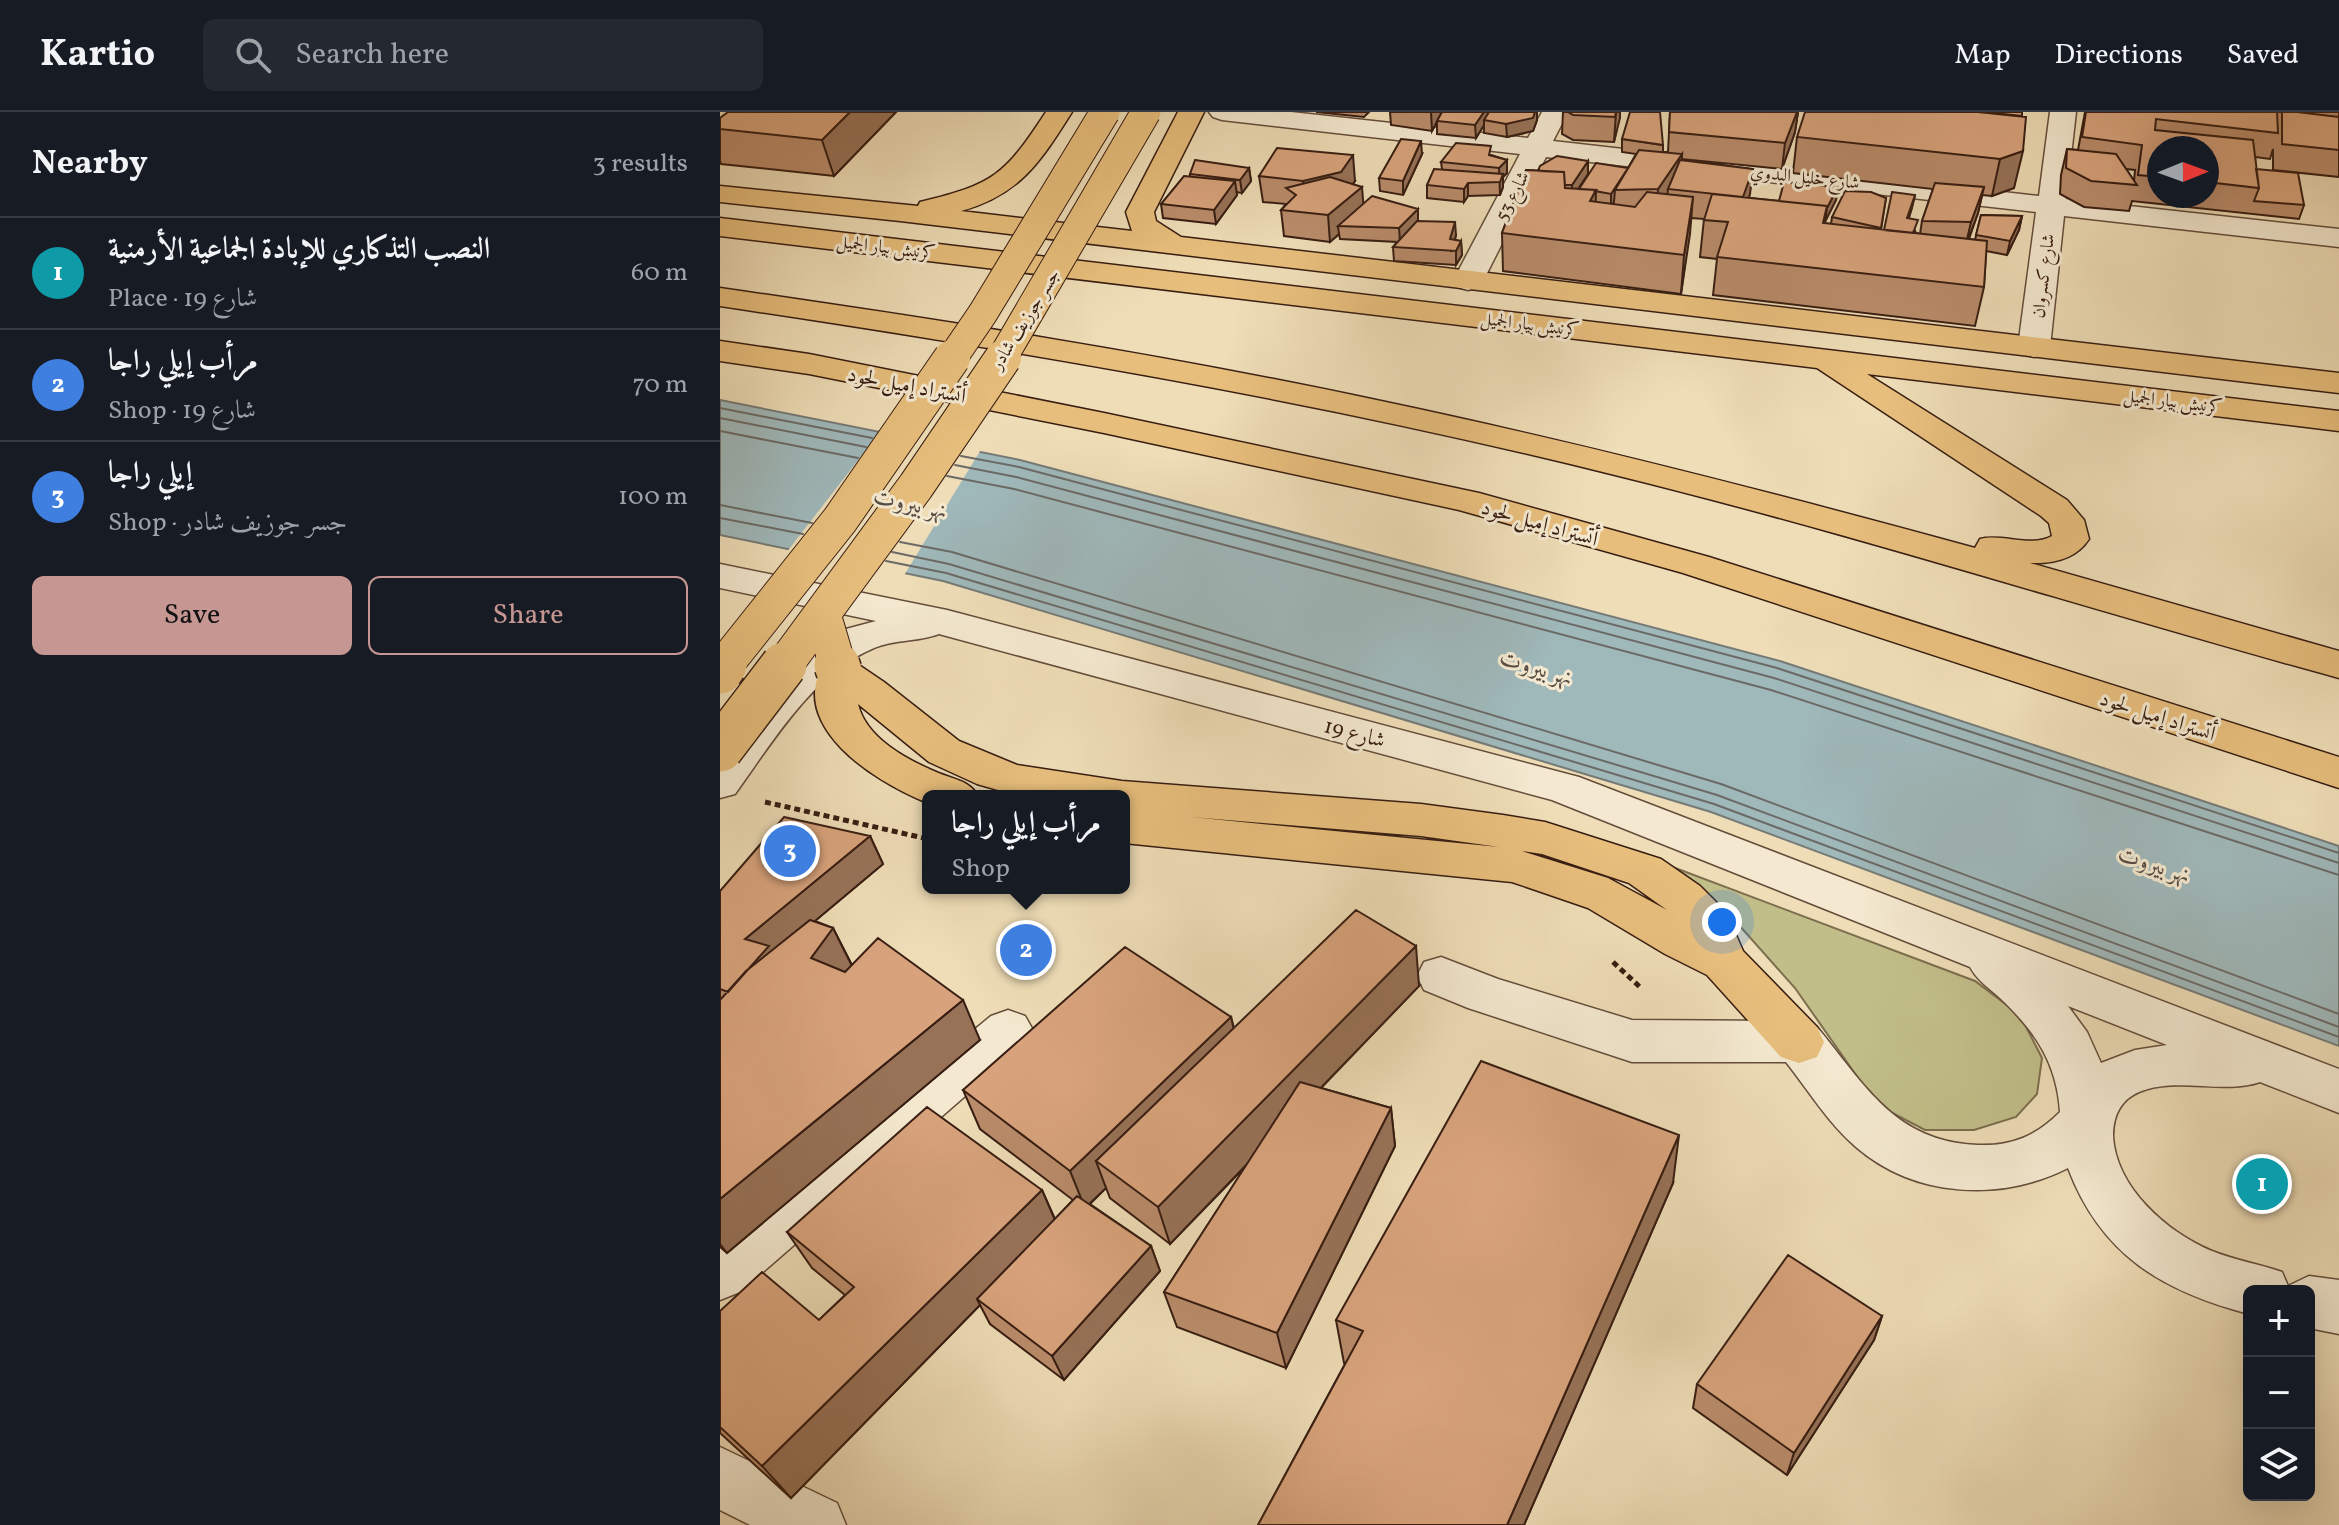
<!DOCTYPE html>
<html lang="en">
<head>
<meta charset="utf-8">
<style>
  :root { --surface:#171b24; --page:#242831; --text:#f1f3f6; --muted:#9ea1a6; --line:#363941; --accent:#c59692 }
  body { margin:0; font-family:Vollkorn,Amiri,serif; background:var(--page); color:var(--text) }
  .controls { position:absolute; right:24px; bottom:24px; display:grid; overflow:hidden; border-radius:12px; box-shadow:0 8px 32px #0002 }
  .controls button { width:72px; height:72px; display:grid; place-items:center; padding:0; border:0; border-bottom:2px solid var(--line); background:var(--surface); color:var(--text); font:40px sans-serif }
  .compass { position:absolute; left:1427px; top:24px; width:72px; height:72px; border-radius:50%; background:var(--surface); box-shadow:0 8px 32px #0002; rotate:89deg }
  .you { position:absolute; left:1002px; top:810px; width:28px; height:28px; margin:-20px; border:6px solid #fff; border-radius:50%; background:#1a73e8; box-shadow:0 0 0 12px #1a73e833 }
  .badge { display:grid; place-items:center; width:52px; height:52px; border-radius:50%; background:var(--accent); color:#fff; font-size:26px; font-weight:700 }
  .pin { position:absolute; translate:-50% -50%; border:4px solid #fff; box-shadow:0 2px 8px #0006 }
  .popup { position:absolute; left:202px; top:678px; width:208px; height:104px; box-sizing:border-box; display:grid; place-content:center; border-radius:12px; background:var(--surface); filter:drop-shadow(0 2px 6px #0005); font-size:26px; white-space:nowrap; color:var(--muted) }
  .popup b { font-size:30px; color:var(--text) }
  .popup::after { content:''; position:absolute; left:50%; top:100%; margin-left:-16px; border:16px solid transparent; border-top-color:var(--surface) }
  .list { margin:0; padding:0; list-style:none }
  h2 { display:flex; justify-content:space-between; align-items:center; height:104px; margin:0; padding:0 32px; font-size:34px }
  h2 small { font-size:26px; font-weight:400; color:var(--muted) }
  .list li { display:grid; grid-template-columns:52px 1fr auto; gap:24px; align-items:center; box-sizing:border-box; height:112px; padding:0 32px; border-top:2px solid var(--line) }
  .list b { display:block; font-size:30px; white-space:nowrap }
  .list p { margin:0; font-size:26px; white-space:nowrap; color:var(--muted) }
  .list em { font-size:26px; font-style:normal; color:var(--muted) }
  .actions { display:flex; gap:16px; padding:24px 32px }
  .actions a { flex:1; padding:18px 0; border:2px solid var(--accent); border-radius:12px; text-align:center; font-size:28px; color:var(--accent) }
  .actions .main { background:var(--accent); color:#111 }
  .icon { flex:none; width:44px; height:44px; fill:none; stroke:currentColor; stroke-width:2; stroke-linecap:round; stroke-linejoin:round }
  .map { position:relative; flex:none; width:1619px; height:1413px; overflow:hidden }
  header { display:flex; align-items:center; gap:48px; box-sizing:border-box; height:112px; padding:0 40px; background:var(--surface); border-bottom:2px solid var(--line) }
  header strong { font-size:38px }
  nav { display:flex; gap:44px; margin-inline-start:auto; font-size:28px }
  .search { width:560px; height:72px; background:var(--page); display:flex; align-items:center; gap:20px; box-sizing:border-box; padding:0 28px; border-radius:12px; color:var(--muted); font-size:30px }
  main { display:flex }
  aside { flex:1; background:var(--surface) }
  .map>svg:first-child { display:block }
  .green { fill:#c1be89; stroke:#7c6e4e; stroke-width:2 }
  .water { fill:#9fb8ba; stroke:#757a77; stroke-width:2 }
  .pier { fill:#eeddb7 }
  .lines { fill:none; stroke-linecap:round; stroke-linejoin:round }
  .shore { stroke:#6b6a66; stroke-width:2 }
  .minor-casing { stroke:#654d3b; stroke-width:3 }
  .highway-casing { stroke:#371d12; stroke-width:3 }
  .path { stroke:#371d12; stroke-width:5; stroke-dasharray:6 4; stroke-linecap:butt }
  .minor { fill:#f4e9d0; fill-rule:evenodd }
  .highway { fill:#e7be7c; fill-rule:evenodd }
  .highway-bridge-far2-casing { stroke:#371d12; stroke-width:31; stroke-linecap:butt }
  .highway-bridge-far1-casing { stroke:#371d12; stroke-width:38; stroke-linecap:butt }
  .highway-bridge-casing { stroke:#371d12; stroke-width:48; stroke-linecap:butt }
  .highway-bridge-far2 { stroke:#e7be7c; stroke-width:29 }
  .highway-bridge-far1 { stroke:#e7be7c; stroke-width:36 }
  .highway-bridge { stroke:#e7be7c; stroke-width:45 }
  .wall { fill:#ba8c6b; stroke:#371d12; stroke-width:2; fill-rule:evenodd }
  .shaded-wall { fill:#977257; stroke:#371d12; stroke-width:2 }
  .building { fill:#d8a37c; stroke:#371d12; stroke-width:2 }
  .labels { text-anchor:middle; stroke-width:6; stroke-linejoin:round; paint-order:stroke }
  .far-street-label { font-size:18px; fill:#371d12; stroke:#f4e9d0 }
  .street-label { font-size:22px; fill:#371d12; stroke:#f4e9d0 }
  .water-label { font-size:24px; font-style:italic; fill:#564c44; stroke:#f4e9d0 }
</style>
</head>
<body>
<header>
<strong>Kartio</strong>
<div class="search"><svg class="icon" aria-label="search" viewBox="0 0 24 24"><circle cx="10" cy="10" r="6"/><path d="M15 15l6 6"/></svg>Search here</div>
<nav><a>Map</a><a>Directions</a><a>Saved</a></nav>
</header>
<main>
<aside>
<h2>Nearby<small>3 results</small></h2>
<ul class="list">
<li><span class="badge" style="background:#0f9aa8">1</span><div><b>النصب التذكاري للإبادة الجماعية الأرمنية</b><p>Place · شارع 19</p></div><em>60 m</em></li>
<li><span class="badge" style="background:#3f7fe0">2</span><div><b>مرأب إيلي راجا</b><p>Shop · شارع 19</p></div><em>70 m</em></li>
<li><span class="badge" style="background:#3f7fe0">3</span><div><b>إيلي راجا</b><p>Shop · جسر جوزيف شادر</p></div><em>100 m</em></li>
</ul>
<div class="actions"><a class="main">Save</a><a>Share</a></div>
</aside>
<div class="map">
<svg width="1619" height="1413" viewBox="0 0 1619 1413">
  <rect width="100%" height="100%" fill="#eeddb7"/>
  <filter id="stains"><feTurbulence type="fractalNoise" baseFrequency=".0025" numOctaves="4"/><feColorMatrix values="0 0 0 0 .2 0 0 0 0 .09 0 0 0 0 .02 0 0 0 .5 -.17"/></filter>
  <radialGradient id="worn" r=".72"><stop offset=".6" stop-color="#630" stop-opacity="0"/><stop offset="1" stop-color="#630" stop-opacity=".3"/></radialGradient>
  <path class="green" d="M942 751 1255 869 1300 903 1322 946 1317 982 1296 1005 1254 1018H1205L1157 993 1075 876 1010 803Z"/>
  <path class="water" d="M0 288 300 348 1060 549 1619 734V934L991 700 223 469 0 423Z"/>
  <path class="pier" d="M163 316 262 336 183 465 66 441Z"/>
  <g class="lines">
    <path class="shore" d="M0 296 152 326
      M0 306 146 335
      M0 319 138 346
      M241 344 299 355 1057 556 1619 741
      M235 353 296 365 1054 566 1619 751
      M227 364 294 377 1051 578 1619 763
      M0 393 92 411
      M0 406 83 422
      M180 430 232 440 1001 672 1619 902
      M172 440 229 452 997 683 1619 915
      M166 449 226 461 994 692 1619 925"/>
    <defs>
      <path id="minor" d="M489 0H571L808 26 822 0H848L833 29 1319 84 1330 0H1356L1346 87 1619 117V135L1344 104 1330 235 1325 242 1314 245 1303 242 1298 235 1316 100 826 45 763 169 759 175 748 178 737 175 733 169 800 42 502 8 493 5Z
        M0 452 227 498 859 665 1619 957V1001L1540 970C1502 983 1457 964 1419 980 1400 988 1393 1005 1393 1024 1396 1076 1447 1120 1492 1139 1514 1148 1539 1152 1562 1160L1568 1174 1589 1164 1619 1168V1222L1589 1216V1179H1529V1202C1442 1179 1381 1143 1348 1056 1281 1090 1195 1086 1136 1035 1108 1011 1089 979 1066 950H912L748 896 704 878 697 864 704 850 721 845 778 867 912 908 1079 909 1097 915C1145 973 1175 1030 1258 1033 1292 1034 1316 1024 1340 1000 1337 951 1315 919 1280 886 1269 876 1257 868 1250 855L832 688 219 522C199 530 174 527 154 536 93 561 52 631 15 682L0 686V640L45 583 98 533 126 517 156 509 0 476ZM1348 894 1447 933 1415 938 1381 951 1367 920Z
        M288 898 305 904 313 918 305 932 20 1180 0 1188V1127L271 904Z
        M0 1335 117 1391 126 1413H30L0 1398Z"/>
      <path id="highway" d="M326 0H352C321 49 300 83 241 99L412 119 406 100 458 0H484L434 100 436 109 461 125 1619 261V281L180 109 0 90V74L198 94 200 90C274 72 284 64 326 0Z
        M0 106 1619 299V319L1147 262 1347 388 1364 408 1369 427C1356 447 1333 452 1310 451L1619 539V566C1377 500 1139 423 895 363 600 289 300 239 0 194V176C221 208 442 242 661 289 861 331 1058 382 1255 436L1260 427C1283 421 1310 436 1332 424L1329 411 1321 404 1097 256 0 124Z
        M0 229 89 242 384 301 759 381 989 445 1619 645V676L963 461 739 398 384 321 89 262 0 249Z
        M119 546 133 549 164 570 239 629 297 653 402 669 701 692 783 703 825 710 941 747 980 774 1006 800 1023 839 1097 915 1104 930 1097 945 1079 951 1061 945 987 863 945 842 868 796 792 770 404 731V684H299L257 672 209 650 138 592C146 626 186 647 216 660 232 667 249 668 258 684H208V691L203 689C155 669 65 614 105 549ZM471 705 701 724 779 735ZM802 739 822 742 909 771 947 798 888 766Z"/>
    </defs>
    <use href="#minor" class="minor-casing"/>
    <use href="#highway" class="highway-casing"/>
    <path class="path" d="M45 690 208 727
      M893 850 921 876"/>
    <use href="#minor" class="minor"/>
    <use href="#highway" class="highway"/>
    <defs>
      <path id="highway-bridge-far2" d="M231 248 263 201 385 0
        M281 248 426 0"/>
      <path id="highway-bridge-far1" d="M103 504 118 555
        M3 555 120 408 232 246
        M63 555 196 374 283 246"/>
      <path id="highway-bridge" d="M117 553 119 559
        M0 559 4 553
        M0 637 64 553"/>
    </defs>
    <use href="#highway-bridge-far2" class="highway-bridge-far2-casing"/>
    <use href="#highway-bridge-far1" class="highway-bridge-far1-casing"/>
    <use href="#highway-bridge" class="highway-bridge-casing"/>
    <use href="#highway-bridge-far2" class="highway-bridge-far2"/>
    <use href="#highway-bridge-far1" class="highway-bridge-far1"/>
    <use href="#highway-bridge" class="highway-bridge"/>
  </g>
  <path class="wall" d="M176 0 114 64 1 52 0 49V6Z
    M596 0H649L644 5Z
    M670 0H817V8L813 19 787 25 764 21V13L756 26 717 22V10L712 19 671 13Z
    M843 0H900L894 30 853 28 842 22Z
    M950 0H1078L1075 20 1062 57 962 47V48L1033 57 1029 86 1059 89 1118 75 1116 88 1104 111 1111 112 1112 105 1166 86 1161 118H1164L1195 83 1189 106 1196 121 1200 122 1202 109 1213 77 1073 61 1077 25 1302 0 1294 76 1272 84 1262 83 1258 101 1249 127 1255 128 1261 103 1302 104 1299 118 1287 143 1266 139 1264 175 1255 214 993 183 997 147 980 145 984 107 971 106 961 182 783 159 782 121 806 58 868 62 858 77 908 56 916 42 902 40V27L943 33V40H948Z
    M1365 0H1619V65L1553 58V37L1550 47 1535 45 1536 57 1584 93 1579 107 1412 89 1409 99 1364 95 1340 82 1341 63 1347 37 1358 38ZM1439 36H1487V84H1439ZM1406 57 1415 58 1414 69Z
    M702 42 683 83 660 79 659 66Z
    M771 43 787 48V61L783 65V75L780 83 748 84 744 90 707 86V73L722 57 721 50Z
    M529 56 531 69 522 81 516 80 517 83 496 112 443 106 441 92 470 64V62Z
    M539 64 635 69 633 72 643 91 698 109 736 123 735 128 741 129 742 143 736 153 674 149 673 135 677 130 620 127 619 122 610 130 564 124 561 98 566 92 543 90Z
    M150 724 163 752 95 809 113 816 132 853 260 928 7 1141 0 1135V779Z
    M699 874 601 976 671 996 675 1034 566 1256 457 1215 444 1180 526 1054 450 1132 390 1086 386 1076 370 1092 431 1134 440 1159 344 1268 270 1212 260 1193 71 1386 0 1321V1199L99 1208 125 1183 92 1156 67 1120 322 1078 335 1107 353 1088 260 1017 243 978 511 905 514 916Z
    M953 1071 804 1413H538L625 1252 624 1251 616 1208Z
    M1162 1204 1154 1228 1067 1363 973 1296 977 1272Z"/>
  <path class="shaded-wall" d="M130 0H176L114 64 102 28Z
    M711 0H722L712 19Z
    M764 0H772L764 8V13L756 26 755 13Z
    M815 0H817V8L813 19 787 25 786 12Z
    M896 0H900V6L894 30Z
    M1077 0H1078L1075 20 1062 57 1065 31Z
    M701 29 702 42 683 83V69Z
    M1303 39 1294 76 1272 84 1280 47Z
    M962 42 961 67 948 77 947 87 936 103 938 77Z
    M633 43 635 69 623 85 586 94 583 69Z
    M787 48V61L783 65V75L780 83 779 56Z
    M868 49V62L852 86V73Z
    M529 56 531 69 522 81 520 68Z
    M908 56 895 78 894 90 891 95V82Z
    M1033 57 1030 82 1020 112 1022 86Z
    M515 69 517 83 496 112 494 98Z
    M748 71V84L744 90V77Z
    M642 75 644 101 618 114 619 122 610 130 608 103Z
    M1118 75 1116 88 1105 110 1107 96Z
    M1264 75 1258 101 1245 136 1251 110Z
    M876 78 875 115 870 89Z
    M1195 83 1192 96 1184 120 1187 106Z
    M973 85 970 122 961 182 964 143Z
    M698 97V110L680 130 679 116Z
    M1302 104 1299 118 1287 143 1290 129Z
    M735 110 736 123 731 140 730 127Z
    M741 129 742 143 736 153V139Z
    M150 724 163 752 10 880 25 827Z
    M113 816 133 856 113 886 91 846Z
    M696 834 699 874 450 1132 438 1095Z
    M243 888 260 928 7 1141 0 1132V1087Z
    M511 905 520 944 376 1049 386 1076 365 1096 350 1059Z
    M671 996 675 1034 566 1256 557 1221Z
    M959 1023 953 1071 804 1413H787Z
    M322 1078 338 1115 257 1187 260 1193 71 1386 42 1354Z
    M431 1134 440 1159 344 1268 332 1244Z
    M1162 1204 1154 1228 1067 1363 1074 1341Z"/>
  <path class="building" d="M8 0H130L102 28 0 17V6Z
    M722 0H764L755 13 717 9Z
    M769 0H815L813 6 786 12 764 8Z
    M848 0H896L895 5 853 3Z
    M910 0H940L943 33 902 27Z
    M950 0H1077L1065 31 949 20Z
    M1085 0H1258L1306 5 1303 39 1280 47 1077 25Z
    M1264 0H1302V4Z
    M1366 0H1557L1558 21 1436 7 1435 18 1533 28 1539 76 1487 70V36H1439V65L1418 63 1422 33 1362 25Z
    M1562 0H1577L1619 5V38L1562 32Z
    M681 27 701 29 683 69 659 66Z
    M736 31 771 34 769 43 787 48 779 56 721 50Z
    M557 36 633 43 621 60 583 69 539 64Z
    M1347 37 1396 42 1417 73 1371 69 1346 56Z
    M919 38 962 42 938 77 895 78Z
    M837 44 868 49 852 73H845L844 60 818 59 820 54Z
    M475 48 529 56 520 68 470 62Z
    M960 48 1033 57 1023 85 948 77Z
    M876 51 908 56 891 82 875 79 876 78 859 77Z
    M714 57 783 62 780 70 748 71 744 77 707 73Z
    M1536 57 1578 61 1584 93 1534 89 1539 76Z
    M806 58 844 60 845 76 876 78 870 89 915 95 927 80 973 85 964 143 782 121Z
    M464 64 515 69 494 98 441 92Z
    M610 65 642 75 608 103 561 98 576 83 566 76Z
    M1064 70 1118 75 1107 96V94L1059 89Z
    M1215 71 1264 75 1251 110 1202 109Z
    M1125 79 1151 80 1166 86 1161 116 1112 105Z
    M1172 80 1195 83 1187 106 1198 108 1193 121 1164 118Z
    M992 82 1107 94 1103 111 1267 129 1264 175 997 145 1008 110 984 108Z
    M652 84 698 97 679 116 618 114Z
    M1261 103 1302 104 1290 129 1256 123Z
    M697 109 735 110 730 127 741 129 736 139 673 135Z
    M64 705 150 724 25 827 49 834 8 880 0 877V779Z
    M636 798 696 834 438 1095 376 1049Z
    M90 808 113 816 91 846 125 860 158 826 243 888 0 1087V888L26 859Z
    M405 835 511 905 350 1059 243 978Z
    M761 949 959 1023 787 1413H538L643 1219 616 1208Z
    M580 970 671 996 557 1221 444 1180Z
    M207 995 322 1078 42 1354 0 1315V1199L42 1160 99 1208 134 1175 67 1120Z
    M357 1084 431 1134 332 1244 257 1187Z
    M1068 1143 1162 1204 1074 1341 977 1272Z"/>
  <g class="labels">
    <g class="far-street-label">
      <text transform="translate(1085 65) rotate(6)" y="6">شارع خليل البدوي</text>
      <text transform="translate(792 84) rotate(-63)" y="6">شارع 53</text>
      <text transform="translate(166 135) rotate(7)" y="6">كرنيش بيار الجميل</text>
      <text transform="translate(1323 164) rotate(-83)" y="6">شارع كسروان</text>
      <text transform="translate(305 207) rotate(-58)" y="6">جسر جوزيف شادر</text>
      <text transform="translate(810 212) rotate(7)" y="6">كرنيش بيار الجميل</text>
      <text transform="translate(1453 289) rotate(7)" y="6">كرنيش بيار الجميل</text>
    </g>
    <g class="street-label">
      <text transform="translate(187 272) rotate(11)" y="8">أتستراد إميل لحود</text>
      <text transform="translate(820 410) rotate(16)" y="8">أتستراد إميل لحود</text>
      <text transform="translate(1438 603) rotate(18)" y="8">أتستراد إميل لحود</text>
      <text transform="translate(635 620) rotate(15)" y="8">شارع 19</text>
    </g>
    <g class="water-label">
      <text transform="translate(191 391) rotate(12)" y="8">نهر بيروت</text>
      <text transform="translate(817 555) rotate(17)" y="8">نهر بيروت</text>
      <text transform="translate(1435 752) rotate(18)" y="8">نهر بيروت</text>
    </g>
  </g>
  <rect width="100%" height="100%" filter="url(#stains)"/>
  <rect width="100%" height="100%" fill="url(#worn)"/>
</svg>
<div class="controls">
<button>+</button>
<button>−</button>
<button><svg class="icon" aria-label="layers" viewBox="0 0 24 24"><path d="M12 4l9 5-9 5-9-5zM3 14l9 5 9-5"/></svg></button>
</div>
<svg class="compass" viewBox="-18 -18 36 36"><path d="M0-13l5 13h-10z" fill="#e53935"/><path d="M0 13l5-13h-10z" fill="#9ea1a6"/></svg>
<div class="you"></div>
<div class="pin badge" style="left:1542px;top:1072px;background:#0f9aa8">1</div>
<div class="pin badge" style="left:306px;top:838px;background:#3f7fe0">2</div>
<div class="popup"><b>مرأب إيلي راجا</b>Shop</div>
<div class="pin badge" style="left:70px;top:739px;background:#3f7fe0">3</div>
</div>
</main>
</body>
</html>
